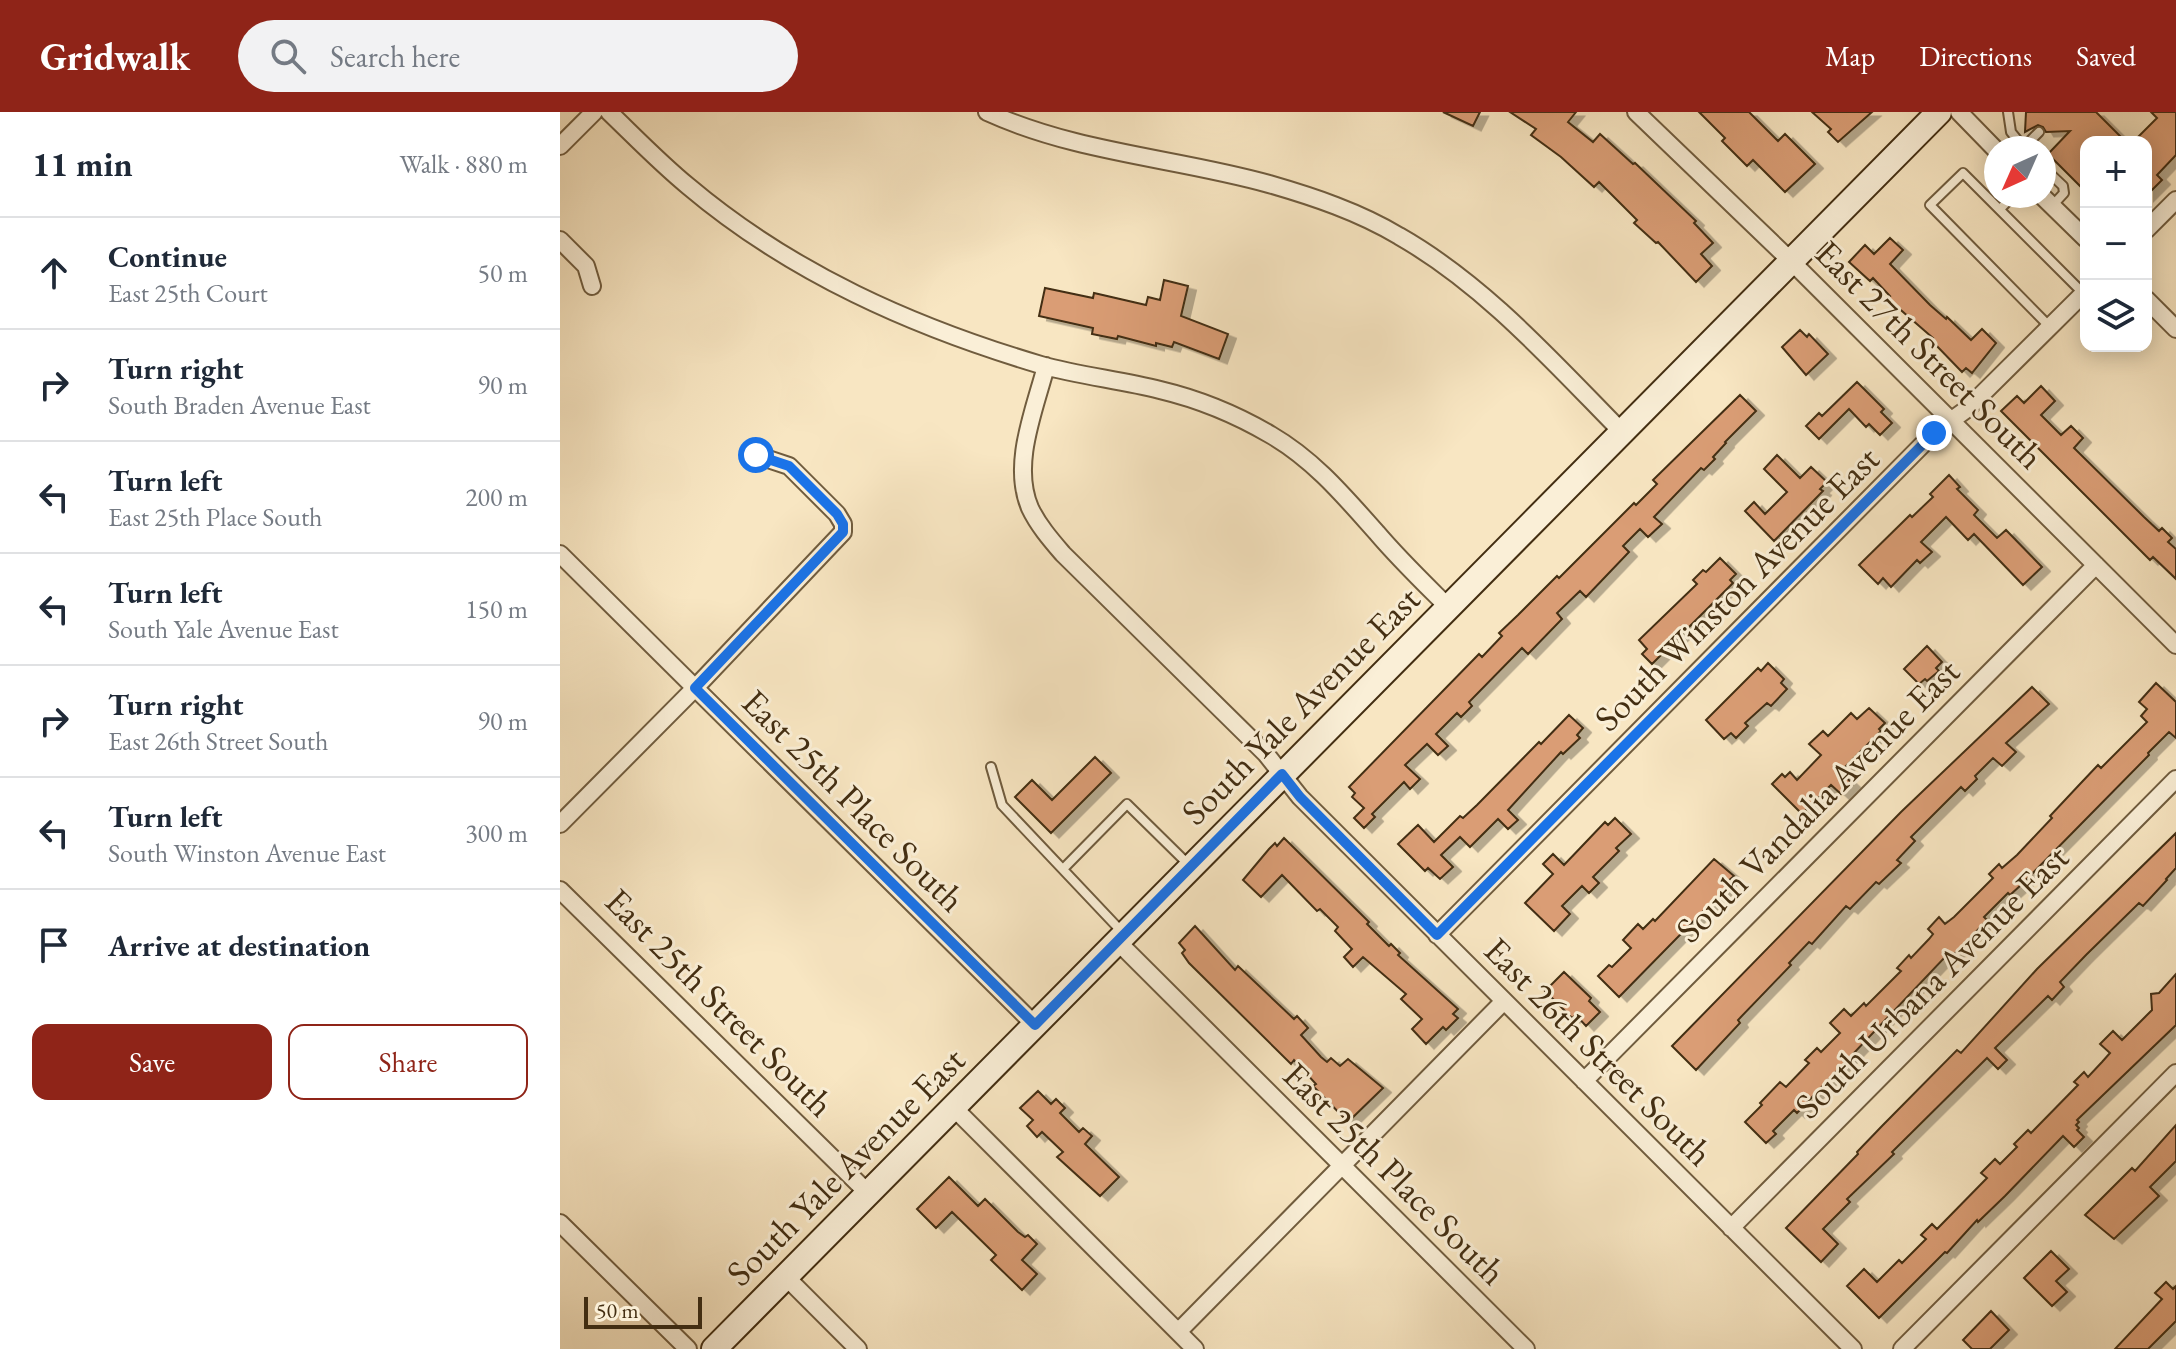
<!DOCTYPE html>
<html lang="en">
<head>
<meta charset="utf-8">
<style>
  :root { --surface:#fff; --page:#f2f2f3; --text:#1f2937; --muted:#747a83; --line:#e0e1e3; --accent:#8f2418 }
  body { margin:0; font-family:"EB Garamond",serif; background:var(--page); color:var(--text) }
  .controls { position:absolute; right:24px; top:24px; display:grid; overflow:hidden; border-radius:16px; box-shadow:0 4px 20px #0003 }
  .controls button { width:72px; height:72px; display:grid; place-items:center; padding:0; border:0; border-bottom:2px solid var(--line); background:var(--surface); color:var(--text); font:40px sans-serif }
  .compass { position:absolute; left:1424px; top:24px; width:72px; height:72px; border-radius:50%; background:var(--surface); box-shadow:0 4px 20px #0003; rotate:225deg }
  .scale { position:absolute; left:24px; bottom:20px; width:118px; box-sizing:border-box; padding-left:8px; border:4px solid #432e12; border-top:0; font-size:22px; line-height:28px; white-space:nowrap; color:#432e12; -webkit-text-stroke:6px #faefd7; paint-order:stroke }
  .stop { position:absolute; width:24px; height:24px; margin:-18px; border:6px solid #1a73e8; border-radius:50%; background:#fff }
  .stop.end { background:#1a73e8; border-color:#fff; box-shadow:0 2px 8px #0008 }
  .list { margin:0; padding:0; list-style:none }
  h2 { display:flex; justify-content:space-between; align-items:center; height:104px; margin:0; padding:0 32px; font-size:34px }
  h2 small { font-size:26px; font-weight:400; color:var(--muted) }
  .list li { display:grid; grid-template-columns:52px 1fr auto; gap:24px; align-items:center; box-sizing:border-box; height:112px; padding:0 32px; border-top:2px solid var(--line) }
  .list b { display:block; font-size:30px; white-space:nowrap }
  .list p { margin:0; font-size:26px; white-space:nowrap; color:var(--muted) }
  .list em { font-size:26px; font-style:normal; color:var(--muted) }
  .actions { display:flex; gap:16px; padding:24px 32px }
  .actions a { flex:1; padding:18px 0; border:2px solid var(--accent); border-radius:16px; text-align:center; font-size:28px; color:var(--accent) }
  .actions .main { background:var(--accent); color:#fff }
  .icon { flex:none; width:44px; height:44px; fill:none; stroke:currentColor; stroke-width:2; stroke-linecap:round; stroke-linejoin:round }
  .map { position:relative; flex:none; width:1616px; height:1237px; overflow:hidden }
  header { display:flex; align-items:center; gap:48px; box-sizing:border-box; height:112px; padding:0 40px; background:var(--accent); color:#fff }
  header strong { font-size:38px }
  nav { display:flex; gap:44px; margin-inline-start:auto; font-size:28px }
  .search { width:560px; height:72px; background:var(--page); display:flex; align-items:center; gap:20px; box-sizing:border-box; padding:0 28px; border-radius:44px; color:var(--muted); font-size:30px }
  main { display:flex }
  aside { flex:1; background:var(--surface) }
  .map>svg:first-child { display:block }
  .building { fill:#da9d74; stroke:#432e12; stroke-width:2; filter:url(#shadow) }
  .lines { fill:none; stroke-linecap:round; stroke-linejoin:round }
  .service-casing { stroke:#705c3e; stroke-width:12 }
  .minor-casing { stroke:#705c3e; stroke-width:20 }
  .secondary-casing { stroke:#432e12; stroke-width:28 }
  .service { stroke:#faefd7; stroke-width:8 }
  .minor { stroke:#faefd7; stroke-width:16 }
  .secondary { stroke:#faefd7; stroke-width:24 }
  .route { stroke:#1a73e8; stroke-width:10 }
  .labels { text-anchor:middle; stroke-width:6; stroke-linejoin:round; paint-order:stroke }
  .street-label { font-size:36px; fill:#432e12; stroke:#faefd7 }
</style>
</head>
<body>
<header>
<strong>Gridwalk</strong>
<div class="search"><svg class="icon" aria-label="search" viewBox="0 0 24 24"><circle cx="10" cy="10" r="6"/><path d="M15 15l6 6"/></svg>Search here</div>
<nav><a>Map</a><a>Directions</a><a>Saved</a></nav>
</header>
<main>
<aside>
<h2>11 min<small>Walk · 880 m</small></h2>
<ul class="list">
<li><svg class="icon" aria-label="ahead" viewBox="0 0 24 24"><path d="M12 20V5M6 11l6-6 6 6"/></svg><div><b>Continue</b><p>East 25th Court</p></div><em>50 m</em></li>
<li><svg class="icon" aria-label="right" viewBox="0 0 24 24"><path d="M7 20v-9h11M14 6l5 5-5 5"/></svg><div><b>Turn right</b><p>South Braden Avenue East</p></div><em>90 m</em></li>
<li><svg class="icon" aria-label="left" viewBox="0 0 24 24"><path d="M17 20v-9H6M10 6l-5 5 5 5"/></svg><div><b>Turn left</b><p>East 25th Place South</p></div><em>200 m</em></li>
<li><svg class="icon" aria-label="left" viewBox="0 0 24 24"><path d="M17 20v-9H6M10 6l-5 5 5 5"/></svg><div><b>Turn left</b><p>South Yale Avenue East</p></div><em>150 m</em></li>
<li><svg class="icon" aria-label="right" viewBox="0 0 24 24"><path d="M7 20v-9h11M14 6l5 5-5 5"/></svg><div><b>Turn right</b><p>East 26th Street South</p></div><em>90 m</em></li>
<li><svg class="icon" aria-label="left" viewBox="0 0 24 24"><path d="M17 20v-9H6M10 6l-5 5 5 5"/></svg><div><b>Turn left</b><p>South Winston Avenue East</p></div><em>300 m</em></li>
<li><svg class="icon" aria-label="arrive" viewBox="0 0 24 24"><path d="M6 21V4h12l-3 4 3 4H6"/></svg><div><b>Arrive at destination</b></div></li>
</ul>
<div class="actions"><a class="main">Save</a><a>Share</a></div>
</aside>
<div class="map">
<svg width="1616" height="1237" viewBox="0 0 1616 1237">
  <defs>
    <filter id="shadow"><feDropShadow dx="8" dy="4.5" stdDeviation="0" flood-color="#0004"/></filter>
  </defs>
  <rect width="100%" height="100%" fill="#f8e6c2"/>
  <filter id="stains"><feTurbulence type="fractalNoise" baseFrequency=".0025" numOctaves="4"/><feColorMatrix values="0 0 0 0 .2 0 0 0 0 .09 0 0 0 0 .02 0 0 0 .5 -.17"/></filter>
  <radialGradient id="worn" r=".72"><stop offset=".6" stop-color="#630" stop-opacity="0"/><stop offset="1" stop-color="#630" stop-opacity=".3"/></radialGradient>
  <path class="building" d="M883 0H920L913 14Z
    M950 0H1016L1008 10 1033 30 1040 22 1073 52 1075 51 1136 109 1134 111 1153 131 1141 142 1152 154 1136 170 1098 130 1096 131 1074 111 1077 108 1039 70 1034 75 1001 45 971 23 976 17Z
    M1139 0H1189L1218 29 1225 22 1255 52 1225 80 1193 48 1187 54 1162 29 1165 26Z
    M1252 0H1312L1278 30 1268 20 1271 17Z
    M1466 0H1536L1566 30H1526V80L1488 42 1510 19 1486 20 1483 15 1478 13 1465 20Z
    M1591 0H1616V43L1597 63 1602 68 1586 84V30H1573L1597 6Z
    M1330 126 1343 138 1330 152 1370 193 1386 207 1387 205 1411 228 1422 217 1436 231 1412 261 1406 256 1402 260 1371 228 1373 226 1327 186 1330 184 1313 166 1310 169 1289 150 1305 133 1314 142Z
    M604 168 628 174 621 204 668 222 659 247 614 230 612 235 596 231V234L558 224 557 227 532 222 533 216 479 204 485 176 533 186 534 181 586 193 588 185 600 188Z
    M1240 218 1247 225 1249 222 1268 242 1246 263 1222 235Z
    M1297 270 1324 297 1321 300 1332 311 1320 323 1309 312 1306 315 1289 297 1259 327 1246 314 1259 301 1262 304Z
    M1481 274 1495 289 1481 303 1501 323 1511 314 1523 326 1514 336 1584 405 1599 419 1602 416 1612 426 1608 430 1616 437V467L1593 445 1590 448 1441 299 1457 284 1464 291Z
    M1180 283 1196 299 1165 330 1166 331 1153 345 1155 347 1144 358 1141 356 1094 405 1102 412 1088 425 1080 417 1063 434 1069 440 1026 485 1020 479 997 501 1002 507 968 542 962 536 909 590 912 594 901 605 897 601 876 622 888 634 878 643 867 632 845 653 860 667 850 677 844 670 812 702 815 705 804 716 794 706 804 696 792 685 795 681 789 675 919 542 922 545 942 524 939 521 958 503 997 464 999 466 1074 391 1076 393 1097 372 1093 368Z
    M1217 343 1240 366 1251 355 1267 370 1260 377 1263 379 1214 429 1185 399 1194 390 1205 402 1227 380 1204 357Z
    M1389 363 1400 375 1397 377 1418 398 1414 403 1437 426 1446 418 1482 455 1463 473 1414 422 1408 428 1386 405 1361 430 1372 440 1360 451 1357 448 1331 475 1323 466 1318 472 1299 453 1350 403 1352 405 1373 385 1370 382Z
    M1160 446 1176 462 1170 468 1173 471 1092 552 1082 542 1087 537 1079 528 1137 472 1133 468 1143 458 1146 460Z
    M1367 534 1382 550 1376 556 1379 559 1367 569 1365 567 1359 572 1344 557Z
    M1208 551 1224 567 1221 571 1227 577 1211 594 1207 591 1185 611 1188 614 1176 626 1171 621 1164 627 1146 608 1198 556 1201 559Z
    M1596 571 1616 590V626L1609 620 1588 641 1589 643 1461 773 1450 783 1448 781 1424 805 1427 808 1400 837 1389 846 1386 844 1237 1001 1234 998 1213 1019 1216 1022 1206 1031 1185 1010 1202 993 1200 991 1220 970 1226 975 1249 951 1245 948 1257 936 1261 940 1280 921 1270 911 1284 897 1291 904 1304 891 1306 894 1341 859 1337 856 1349 843 1351 846 1369 827 1373 822 1368 817 1379 805 1385 812 1394 805 1433 766 1429 762 1439 752 1442 756 1457 743 1492 706 1490 704 1520 672 1538 653 1541 656 1587 610 1581 604 1587 597 1579 590Z
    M1472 575 1489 592 1446 631 1456 640 1442 654 1433 646 1415 664 1417 667 1405 679 1401 675 1351 725 1355 729 1337 748 1341 751 1319 772 1316 770 1290 797 1286 794 1252 832 1249 830 1229 851 1231 853 1178 908 1180 911 1136 958 1112 934 1341 700Z
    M1309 596 1325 611 1319 617 1321 619 1280 660 1292 671 1281 682 1271 673 1242 702 1212 672 1222 662 1225 665 1230 660 1237 668 1261 643 1249 632 1263 619 1268 624 1291 601 1297 607Z
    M1009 603 1023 616 1017 623 1020 626 1003 642 1001 640 948 698 958 708 948 717 938 707 910 735 900 725 881 743 893 755 880 767 868 756 865 759 838 732 858 713 874 730 900 704 903 706 917 693 979 630 981 632Z
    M535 645 551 661 491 721 455 685 472 668 492 688Z
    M1055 706 1071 722 1056 736 1059 739 1033 765 1039 771 1029 781 1022 774 1002 794 1010 802 994 819 965 791 993 762 983 752 993 742 1004 753 1045 710 1048 713Z
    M1616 721V756L1606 767 1607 768 1583 794 1579 791 1526 843 1500 870 1504 875 1492 888 1488 884 1435 936 1447 948 1438 957 1427 946 1332 1040 1334 1042 1287 1087 1290 1090 1263 1117 1278 1132 1261 1150 1226 1116 1298 1042 1297 1040 1322 1014 1397 938 1401 941 1477 857Z
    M724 726 809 810 807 812 829 834 831 832 840 841 838 843 898 897 893 902 898 906 886 918 883 915 866 932 852 917 862 907 841 887 846 882 803 845 793 855 784 845 792 837 775 819 778 815 760 797 757 799 722 763 701 785 683 768 709 737 715 731 717 734Z
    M1154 747 1174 764 1167 770 1169 773 1059 885 1038 864 1049 853 1052 855 1071 836 1063 828 1078 812 1083 817 1093 807 1095 809Z
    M635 814 675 858 678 854 734 907 737 904 748 916 741 923 761 945 767 950 771 946 780 954 788 947 823 976 788 1010 753 974 756 972 734 948 731 952 629 851 622 841 625 838 619 831Z
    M1004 860 1031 886 1029 889 1040 900 1026 914 1016 903 1012 906 985 879Z
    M1616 862V913L1517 1008 1519 1010 1516 1013 1519 1016 1517 1018 1524 1025 1514 1035 1503 1024 1445 1084 1418 1110 1417 1108 1387 1141 1385 1140 1319 1206 1287 1174 1304 1157 1317 1170 1339 1148 1342 1151 1366 1127 1361 1123 1372 1112 1377 1117 1427 1066 1421 1061 1435 1047 1440 1052 1457 1035 1454 1032 1468 1018 1471 1021 1518 973 1514 970 1524 960 1528 965 1542 950 1550 941 1540 932 1553 919 1562 928 1592 898 1591 882 1599 881Z
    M478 979 491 992 496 987 505 996 500 1001 519 1020 523 1016 532 1024 525 1032 559 1065 540 1084 497 1045 503 1040 482 1020 477 1025 467 1014 473 1008 460 996Z
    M1616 1013V1049L1590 1075 1599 1084 1554 1127 1525 1103 1572 1056 1575 1059Z
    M389 1065 418 1094 425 1087 458 1120 465 1125 468 1123 477 1132 462 1148 477 1162 462 1178 431 1148 436 1143 392 1100 376 1116 357 1097Z
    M1491 1139 1509 1157 1496 1169 1507 1180 1492 1194 1464 1166Z
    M1606 1170 1613 1177 1616 1174V1209L1588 1237H1555L1602 1187 1595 1181Z
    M1431 1199 1449 1218 1430 1237H1412L1403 1228Z"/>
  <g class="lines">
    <defs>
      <path id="service" d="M1448 0 1451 20 1464 36
        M1463 36 1479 20
        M1484 56 1503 74 1504 81 1492 94
        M1440 97 1453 84
        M1490 215 1370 93 1403 61 1523 181
        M431 655 442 693 563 821
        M503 757 567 692 630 754"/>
      <path id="minor" d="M49 0C75 25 100 51 128 74 231 161 353 215 481 253 520 264 561 268 600 278 638 287 677 303 711 323 754 348 784 384 817 421 839 447 864 471 888 495
        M427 0C517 41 616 46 709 72 754 85 799 100 839 124 925 173 993 250 1062 320
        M1076 0 1231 149 1616 533
        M1399 0 1436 38
        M0 34 34 0
        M1482 84 1526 127
        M1586 118 1616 88
        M0 128 26 154 32 174
        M1586 187 1616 217
        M486 254C475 297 451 352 470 396 478 413 491 428 503 442L706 642 740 685 1293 1237
        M0 442 475 913
        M0 712 135 576 283 420V412L277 402 229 354 196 343
        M0 778 309 1082
        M877 823 1374 321 1407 297 1526 179
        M557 829 966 1237
        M1024 969 1536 453
        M393 995 635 1237
        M0 1111 128 1237
        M1171 1116 1616 667
        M226 1165 298 1237
        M618 1220 944 889
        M1342 1237 1616 961"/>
      <path id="secondary" d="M154 1237 1379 0"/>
    </defs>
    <use href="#service" class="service-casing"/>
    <use href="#minor" class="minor-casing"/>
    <use href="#secondary" class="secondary-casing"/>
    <use href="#service" class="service"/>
    <use href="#minor" class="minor"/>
    <use href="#secondary" class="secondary"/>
  </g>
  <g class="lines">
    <path class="route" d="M196 343 229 354 277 402 283 412V420L135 576 475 913 722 662 740 685 877 823 1374 321"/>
  </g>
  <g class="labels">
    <g class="street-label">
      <text transform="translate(1370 242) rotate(45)" y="13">East 27th Street South</text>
      <text transform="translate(1176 476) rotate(-45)" y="13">South Winston Avenue East</text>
      <text transform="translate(740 593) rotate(-45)" y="13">South Yale Avenue East</text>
      <text transform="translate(294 688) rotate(45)" y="13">East 25th Place South</text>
      <text transform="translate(1257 688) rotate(-45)" y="13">South Vandalia Avenue East</text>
      <text transform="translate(1371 869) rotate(-45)" y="13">South Urbana Avenue East</text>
      <text transform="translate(160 890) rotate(45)" y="13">East 25th Street South</text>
      <text transform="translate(1039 939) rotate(45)" y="13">East 26th Street South</text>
      <text transform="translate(285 1054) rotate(-45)" y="13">South Yale Avenue East</text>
      <text transform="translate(835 1061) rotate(45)" y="13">East 25th Place South</text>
    </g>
  </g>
  <rect width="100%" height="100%" filter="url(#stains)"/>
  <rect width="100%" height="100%" fill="url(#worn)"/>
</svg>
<div class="controls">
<button>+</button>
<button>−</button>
<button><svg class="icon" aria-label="layers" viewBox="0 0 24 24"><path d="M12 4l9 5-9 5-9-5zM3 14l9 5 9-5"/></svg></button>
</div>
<svg class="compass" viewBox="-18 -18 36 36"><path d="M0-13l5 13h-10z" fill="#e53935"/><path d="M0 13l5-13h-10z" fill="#747a83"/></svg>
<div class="scale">50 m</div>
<div class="stop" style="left:196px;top:343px"></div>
<div class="stop end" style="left:1374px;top:321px"></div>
</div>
</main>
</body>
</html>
